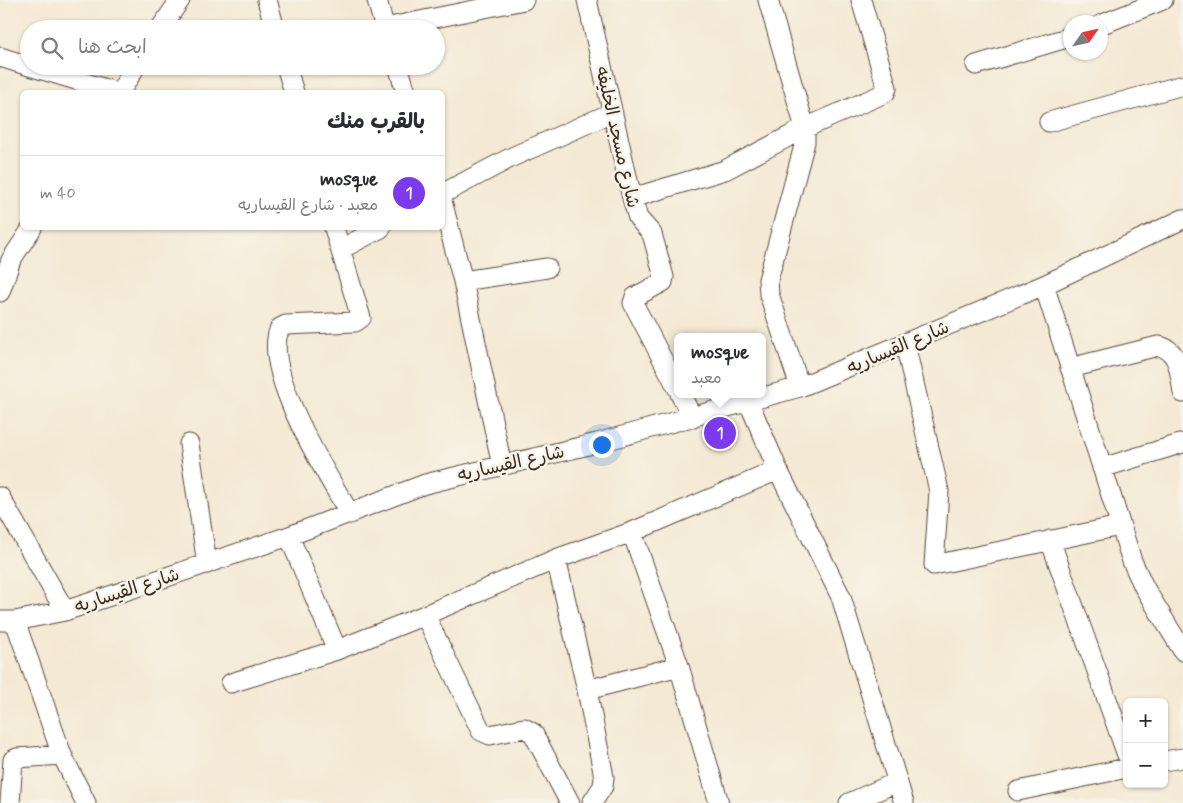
<!DOCTYPE html>
<html lang="ar">
<head>
<meta charset="utf-8">
<style>
  :root { --surface:#fff; --page:#f2f2f3; --text:#2b2b33; --muted:#7c7c81; --line:#e1e1e2; --accent:#7c3aed }
  body { margin:0; font-family:Mynerve,"Playpen Sans Arabic",sans-serif; background:var(--page); color:var(--text); direction:rtl }
  .controls { position:absolute; right:15px; bottom:15px; display:grid; overflow:hidden; border-radius:8px; box-shadow:0 1px 4px #0004 }
  .controls button { width:45px; height:45px; display:grid; place-items:center; padding:0; border:0; border-bottom:1px solid var(--line); background:var(--surface); color:var(--text); font:25px sans-serif }
  .compass { position:absolute; left:1063px; top:15px; width:45px; height:45px; border-radius:50%; background:var(--surface); box-shadow:0 1px 4px #0004; rotate:56deg }
  .you { position:absolute; left:601px; top:444px; width:18px; height:18px; margin:-12px; border:4px solid #fff; border-radius:50%; background:#1a73e8; box-shadow:0 0 0 8px #1a73e833 }
  .badge { display:grid; place-items:center; width:32px; height:32px; border-radius:50%; background:var(--accent); color:#fff; font-size:16px; font-weight:700 }
  .pin { position:absolute; translate:-50% -50%; border:2px solid #fff; box-shadow:0 1px 5px #0006 }
  .popup { position:absolute; left:674px; top:333px; width:92px; height:65px; box-sizing:border-box; display:grid; place-content:center; border-radius:8px; background:var(--surface); filter:drop-shadow(0 1px 4px #0005); font-size:16px; white-space:nowrap; color:var(--muted) }
  .popup b { font-size:19px; color:var(--text) }
  .popup::after { content:''; position:absolute; left:50%; top:100%; margin-left:-10px; border:10px solid transparent; border-top-color:var(--surface) }
  .list { margin:0; padding:0; list-style:none }
  h2 { display:flex; justify-content:space-between; align-items:center; height:65px; margin:0; padding:0 20px; font-size:21px }
  h2 small { font-size:16px; font-weight:400; color:var(--muted) }
  .list li { display:grid; grid-template-columns:32px 1fr auto; gap:15px; align-items:center; box-sizing:border-box; height:75px; padding:0 20px; border-top:1px solid var(--line) }
  .list b { display:block; font-size:19px; white-space:nowrap }
  .list p { margin:0; font-size:16px; white-space:nowrap; color:var(--muted) }
  .list em { font-size:16px; font-style:normal; color:var(--muted) }
  .icon { flex:none; width:28px; height:28px; fill:none; stroke:currentColor; stroke-width:2; stroke-linecap:round; stroke-linejoin:round }
  .map { position:relative; flex:none; width:1183px; height:803px; overflow:hidden; direction:ltr }
  .search { position:absolute; background:var(--surface); box-shadow:0 1px 4px #0004; left:20px; top:20px; width:425px; height:55px; display:flex; align-items:center; gap:12px; box-sizing:border-box; padding:0 18px; border-radius:28px; color:var(--muted); font-size:19px }
  .panel { position:absolute; background:var(--surface); box-shadow:0 1px 4px #0004; left:20px; top:90px; width:425px; height:140px; border-radius:8px; direction:rtl }
  .map>svg:first-child { display:block }
  .lines { fill:none; stroke-linecap:round; stroke-linejoin:round }
  .minor-casing { stroke:#574739; stroke-width:21 }
  .minor { stroke:#fff; stroke-width:19 }
  .labels { text-anchor:middle; stroke-width:5; stroke-linejoin:round; paint-order:stroke }
  .street-label { font-size:18px; fill:#3b2a1e; stroke:#f7f3e8 }
</style>
</head>
<body>
<div class="map">
<svg width="1183" height="803" viewBox="0 0 1183 803">
  <rect width="100%" height="100%" fill="#f7f3e8"/>
  <filter id="ink" filterUnits="userSpaceOnUse"><feTurbulence type="fractalNoise" baseFrequency=".02" numOctaves="2"/><feDisplacementMap in="SourceGraphic" scale="10" xChannelSelector="R" yChannelSelector="G"/><feConvolveMatrix kernelMatrix="1 2 1 2 8 2 1 2 1" color-interpolation-filters="sRGB"/></filter>
  <filter id="wash" filterUnits="userSpaceOnUse"><feTurbulence type="fractalNoise" baseFrequency=".0096" numOctaves="4" result="noise"/><feDisplacementMap in="SourceGraphic" scale="20" xChannelSelector="R" yChannelSelector="G"/><feGaussianBlur stdDeviation="1.12" result="paint"/><feColorMatrix in="noise" values="0 0 0 0 0 0 0 0 0 0 0 0 0 0 0 0 0 1.4 0 .05"/><feComposite in="paint" operator="in"/></filter>
  <g filter="url(#wash)">
    <rect width="100%" height="100%" fill="#f4e9d4"/>
  </g>
  <g filter="url(#ink)">
    <g class="lines">
      <defs>
        <path id="minor" d="M267 0 275 29
          M377 0 385 29
          M587 0 632 198 638 218 652 234 664 277 663 282 635 297 633 303 678 389
          M768 0 805 128V142L768 280 769 294 800 387
          M1100 25 1163 0
          M385 28 524 0
          M160 29 180 0
          M0 57 29 66
          M976 65 1070 37
          M29 66 116 92
          M286 66 294 92
          M398 66 406 92
          M120 92 136 66
          M1049 122 1183 85
          M442 194 512 157 611 113
          M632 198 725 170 805 128 885 93 887 88 861 0
          M442 201 463 281 502 466
          M334 228 361 318 355 322 286 325 280 328C260 369 328 476 350 514
          M341 249 381 228
          M463 281 547 268
          M1044 285 1132 561 1144 587 1183 651
          M0 292 11 260 32 228
          M905 344 939 491 934 565 1120 526
          M1070 368 1158 346C1180 349 1180 376 1183 393
          M680 394 693 418
          M189 444 207 564
          M1102 468 1183 443
          M778 470 841 597 904 803
          M0 497 65 611
          M632 532 679 666 719 803
          M289 536 337 650
          M1050 540 1127 755
          M556 559 587 690 604 777 603 786 592 803
          M425 615 481 731 490 735 524 728 533 733 570 803
          M0 621H15L65 611 289 536 425 484 597 443 800 387 1044 285 1183 219
          M15 621 62 755 86 803
          M231 683 337 650 425 615 556 559 632 532 778 470 749 403
          M587 690 679 666
          M1164 761 1183 758
          M1018 791 1127 768
          M10 803 13 760 17 758 62 755
          M849 803 897 782"/>
      </defs>
      <use href="#minor" class="minor-casing"/>
      <use href="#minor" class="minor"/>
    </g>
  </g>
  <g class="labels">
    <g class="street-label">
      <text transform="translate(618 137) rotate(77)" y="6">شارع مسجد الخليفه</text>
      <text transform="translate(898 347) rotate(-23)" y="6">شارع القيساريه</text>
      <text transform="translate(511 463) rotate(-13)" y="6">شارع القيساريه</text>
      <text transform="translate(127 590) rotate(-18)" y="6">شارع القيساريه</text>
    </g>
  </g>
</svg>
<div class="controls">
<button>+</button>
<button>−</button>
</div>
<svg class="compass" viewBox="-18 -18 36 36"><path d="M0-13l5 13h-10z" fill="#e53935"/><path d="M0 13l5-13h-10z" fill="#7c7c81"/></svg>
<div class="you"></div>
<div class="pin badge" style="left:720px;top:433px">1</div>
<div class="popup"><b>mosque</b>معبد</div>
<div class="search"><svg class="icon" aria-label="search" viewBox="0 0 24 24"><circle cx="10" cy="10" r="6"/><path d="M15 15l6 6"/></svg>ابحث هنا</div>
<section class="panel">
<h2>بالقرب منك<small></small></h2>
<ul class="list">
<li><span class="badge">1</span><div><b>mosque</b><p>معبد · شارع القيساريه</p></div><em>40 m</em></li>
</ul>
</section>
</div>
</body>
</html>
